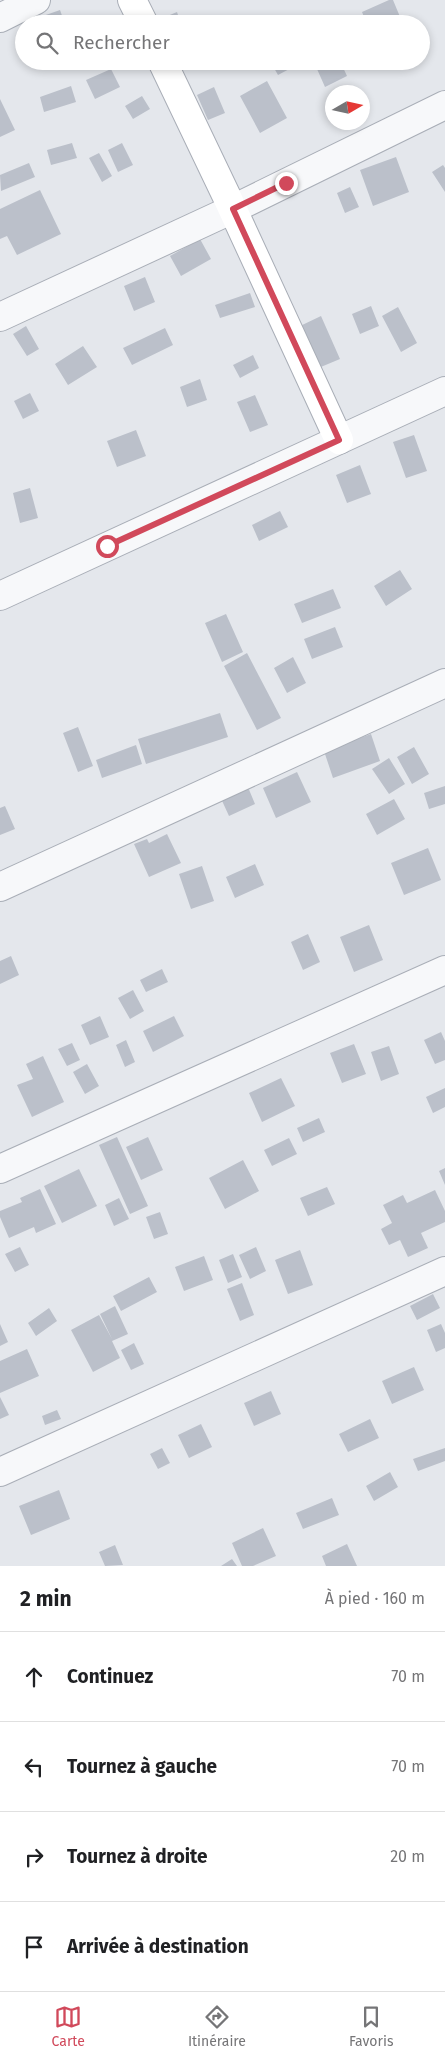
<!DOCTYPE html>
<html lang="fr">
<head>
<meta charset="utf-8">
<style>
  :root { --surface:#fff; --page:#f2f2f2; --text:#202124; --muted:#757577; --line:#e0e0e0; --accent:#d1495b }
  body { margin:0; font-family:"Fira Sans",sans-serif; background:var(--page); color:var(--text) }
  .compass { position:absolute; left:325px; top:85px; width:45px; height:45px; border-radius:50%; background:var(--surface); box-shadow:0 2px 8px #0003; rotate:81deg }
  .stop { position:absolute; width:15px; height:15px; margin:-11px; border:4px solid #d1495b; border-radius:50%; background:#fff }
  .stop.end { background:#d1495b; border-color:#fff; box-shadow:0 1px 5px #0008 }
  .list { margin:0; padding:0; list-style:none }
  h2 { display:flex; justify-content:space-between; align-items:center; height:65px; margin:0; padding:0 20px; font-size:21px }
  h2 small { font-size:16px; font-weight:400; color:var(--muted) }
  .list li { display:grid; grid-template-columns:32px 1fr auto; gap:15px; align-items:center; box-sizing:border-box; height:90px; padding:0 20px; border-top:1px solid var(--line) }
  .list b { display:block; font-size:19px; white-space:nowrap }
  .list em { font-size:16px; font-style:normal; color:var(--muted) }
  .icon { flex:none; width:28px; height:28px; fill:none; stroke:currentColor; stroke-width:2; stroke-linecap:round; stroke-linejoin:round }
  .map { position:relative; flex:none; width:445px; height:1566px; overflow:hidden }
  .search { position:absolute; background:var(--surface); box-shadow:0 2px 8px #0003; left:15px; right:15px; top:15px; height:55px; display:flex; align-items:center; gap:12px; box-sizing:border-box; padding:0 18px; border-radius:28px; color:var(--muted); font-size:19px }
  .sheet { height:425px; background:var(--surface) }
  nav { display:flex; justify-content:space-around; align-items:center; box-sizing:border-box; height:70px; border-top:1px solid var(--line); background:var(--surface); font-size:14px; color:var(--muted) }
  nav a { display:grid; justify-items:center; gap:2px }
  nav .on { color:var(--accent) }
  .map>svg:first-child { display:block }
  .building { fill:#bbc0ca }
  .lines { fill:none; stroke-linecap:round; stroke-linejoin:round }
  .street-casing { stroke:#a9aeb7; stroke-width:30 }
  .secondary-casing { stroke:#a9aeb7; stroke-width:30 }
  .street { stroke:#f7f8fa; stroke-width:28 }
  .secondary { stroke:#fff; stroke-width:28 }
  .route { stroke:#d1495b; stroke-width:6 }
</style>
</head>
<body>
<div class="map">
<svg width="445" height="1566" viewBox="0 0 445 1566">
  <rect width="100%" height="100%" fill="#e4e7ec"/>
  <path class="building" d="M389 0H393L403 24H367L362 12Z
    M60 10 65 24H46L43 16Z
    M177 12 181 24H148Z
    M270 61H293L295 66 278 75Z
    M333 61H340L347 76 325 87 317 69Z
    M111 69 120 87 95 99 86 80Z
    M267 81 287 118 260 133 240 96Z
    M71 86 76 102 44 112 40 97Z
    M214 87 225 113 208 120 197 95Z
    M142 96 150 109 133 119 125 106Z
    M0 99 15 130 0 137Z
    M72 143 77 158 51 165 47 150Z
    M122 143 133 165 118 172 108 150Z
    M99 153 112 176 102 182 89 158Z
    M396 157 409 192 373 206 360 170Z
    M29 163 35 177 1 191 0 175Z
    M443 165 445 168V192L432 172Z
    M350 187 359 207 345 213 337 193Z
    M40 190 61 234 17 255 7 236 0 239V209Z
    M200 239 211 259 181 276 170 256Z
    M145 277 155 302 134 311 124 286Z
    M250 293 255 307 220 318 215 305Z
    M371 306 379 326 360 334 352 314Z
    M398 307 417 343 401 352 382 316Z
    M321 316 340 359 316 369 298 327Z
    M26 326 39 349 27 356 13 334Z
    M165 328 173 345 132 365 123 348Z
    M83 346 97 367 68 385 55 364Z
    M253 355 259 368 240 378 233 365Z
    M200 379 207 400 187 407 180 387Z
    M30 393 39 411 23 419 14 401Z
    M255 395 268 425 250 432 237 402Z
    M136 430 146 456 117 467 107 441Z
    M414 435 427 471 406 478 393 442Z
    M360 465 371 494 347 503 336 475Z
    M30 488 38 518 20 523 13 493Z
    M280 511 288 527 259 541 252 525Z
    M400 570 412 589 386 606 374 586Z
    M333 589 341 608 302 623 294 604Z
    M226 614 243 652 222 662 205 623Z
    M335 627 343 647 312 659 304 639Z
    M247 653 281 718 257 730 224 666Z
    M293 657 306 683 287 693 274 668Z
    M220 713 228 737 146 764 138 739Z
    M78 727 93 766 78 772 63 733Z
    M371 734 380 761 333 778 324 751Z
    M136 745 142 764 102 778 96 760Z
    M414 747 429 774 412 784 397 757Z
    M389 758 405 784 389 794 372 769Z
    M297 772 311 802 276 818 263 788Z
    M245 780 255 804 229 816 218 792Z
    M445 786V804L429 809 424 793Z
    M394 799 405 819 377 835 366 814Z
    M5 806 15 829 0 835V808Z
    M167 834 181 863 149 877 134 844 147 839 149 843Z
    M428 848 441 880 404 895 391 863Z
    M255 864 264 885 235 898 226 877Z
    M202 866 214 901 191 909 179 874Z
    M369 925 383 960 354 972 340 937Z
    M308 934 320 962 303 970 291 942Z
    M11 956 19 975 0 984V961Z
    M162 969 168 982 146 992 140 980Z
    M133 990 144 1011 130 1019 118 998Z
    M100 1016 109 1037 90 1045 81 1025Z
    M174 1016 184 1036 153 1052 143 1031Z
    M441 1032 445 1041V1060L435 1064 424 1040Z
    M126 1040 135 1062 125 1067 116 1045Z
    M72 1043 80 1060 67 1066 58 1049Z
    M354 1044 366 1074 342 1083 330 1053Z
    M389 1046 399 1074 381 1081 371 1052Z
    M43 1056 64 1102 32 1117 17 1085 33 1079 26 1064Z
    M87 1064 99 1086 85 1094 73 1072Z
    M281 1078 295 1106 262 1122 249 1093Z
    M445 1088V1107L433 1113 426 1097Z
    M319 1118 325 1132 303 1142 297 1128Z
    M117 1137 148 1206 130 1214 99 1145Z
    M148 1137 163 1170 141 1180 126 1147Z
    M289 1138 297 1154 272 1166 264 1150Z
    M243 1160 259 1191 225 1209 209 1178Z
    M445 1168V1185L439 1171Z
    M79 1169 97 1206 62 1223 44 1186Z
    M327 1187 335 1204 308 1216 300 1198Z
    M40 1189 56 1224 36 1233 34 1227 9 1238 0 1217V1211L22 1202 20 1198Z
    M435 1190 445 1211V1222L421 1233 428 1248 408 1257 400 1240 389 1245 381 1229 392 1223 383 1205 403 1195 407 1203Z
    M119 1198 129 1219 114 1226 105 1205Z
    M160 1212 168 1234 154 1239 146 1217Z
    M20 1247 29 1265 15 1272 5 1254Z
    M256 1247 266 1271 250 1279 239 1255Z
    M300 1250 313 1285 288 1294 275 1260Z
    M233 1254 242 1277 228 1283 219 1260Z
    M204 1256 213 1280 184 1291 175 1267Z
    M149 1277 157 1292 121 1311 113 1296Z
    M242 1283 254 1315 240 1321 227 1289Z
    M433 1294 440 1308 417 1320 410 1306Z
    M115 1306 128 1334 112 1341 120 1358 93 1372 71 1330 99 1315 112 1339 100 1314Z
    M49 1308 57 1321 36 1336 28 1323Z
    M0 1324 8 1342 0 1346Z
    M441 1324 445 1333V1348L436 1352 427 1330Z
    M134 1343 144 1364 131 1370 121 1350Z
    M27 1349 39 1376 0 1393V1361Z
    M414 1367 424 1390 392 1404 382 1381Z
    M271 1391 281 1414 254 1426 244 1403Z
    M0 1397 9 1415 0 1419Z
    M57 1410 61 1419 45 1425 42 1416Z
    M370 1419 379 1438 348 1452 339 1434Z
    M201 1424 212 1447 189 1458 178 1435Z
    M162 1448 170 1463 158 1469 150 1454Z
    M445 1448V1461L418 1471 413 1459Z
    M390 1472 398 1487 374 1501 366 1486Z
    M59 1490 70 1519 31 1535 19 1506Z
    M332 1498 339 1515 303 1529 296 1513Z
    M263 1528 276 1556 253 1566H242L232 1543Z
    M347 1544 357 1566H326L322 1556Z
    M115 1545 123 1565 105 1566 99 1552Z
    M232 1559 237 1566H221Z"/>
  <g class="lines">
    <defs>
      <path id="street" d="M0 18 36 0
        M0 317 233 209 445 105
        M0 596 445 391
        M0 887 445 683
        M0 1169 445 970
        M0 1472 445 1271"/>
      <path id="secondary" d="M132 0 144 24
        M162 61 227 197 339 440"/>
    </defs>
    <use href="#street" class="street-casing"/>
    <use href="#secondary" class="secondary-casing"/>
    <use href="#street" class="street"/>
    <use href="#secondary" class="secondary"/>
  </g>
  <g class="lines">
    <path class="route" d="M107 546 339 440 233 209 286 183"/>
  </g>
</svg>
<svg class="compass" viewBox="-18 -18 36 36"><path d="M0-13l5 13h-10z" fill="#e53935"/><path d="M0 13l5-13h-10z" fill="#757577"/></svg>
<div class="stop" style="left:107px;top:546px"></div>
<div class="stop end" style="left:286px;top:183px"></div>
<div class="search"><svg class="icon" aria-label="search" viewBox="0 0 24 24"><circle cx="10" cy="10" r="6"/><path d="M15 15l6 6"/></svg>Rechercher</div>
</div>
<section class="sheet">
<h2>2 min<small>À pied · 160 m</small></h2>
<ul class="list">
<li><svg class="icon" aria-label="ahead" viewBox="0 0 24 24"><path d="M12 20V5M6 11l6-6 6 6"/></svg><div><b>Continuez</b></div><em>70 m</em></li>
<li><svg class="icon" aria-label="left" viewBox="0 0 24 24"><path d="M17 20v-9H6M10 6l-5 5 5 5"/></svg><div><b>Tournez à gauche</b></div><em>70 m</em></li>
<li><svg class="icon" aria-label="right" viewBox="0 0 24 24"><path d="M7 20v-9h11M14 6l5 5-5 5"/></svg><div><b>Tournez à droite</b></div><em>20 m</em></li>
<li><svg class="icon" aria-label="arrive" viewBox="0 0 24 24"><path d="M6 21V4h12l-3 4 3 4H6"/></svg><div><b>Arrivée à destination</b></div></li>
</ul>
</section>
<nav>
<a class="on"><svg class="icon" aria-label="map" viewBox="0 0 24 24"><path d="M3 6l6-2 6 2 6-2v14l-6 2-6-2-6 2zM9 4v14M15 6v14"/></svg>Carte</a>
<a><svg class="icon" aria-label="directions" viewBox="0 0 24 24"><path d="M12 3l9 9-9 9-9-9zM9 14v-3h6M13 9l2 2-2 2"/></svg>Itinéraire</a>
<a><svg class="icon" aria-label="saved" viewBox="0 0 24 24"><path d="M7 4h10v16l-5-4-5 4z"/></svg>Favoris</a>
</nav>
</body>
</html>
